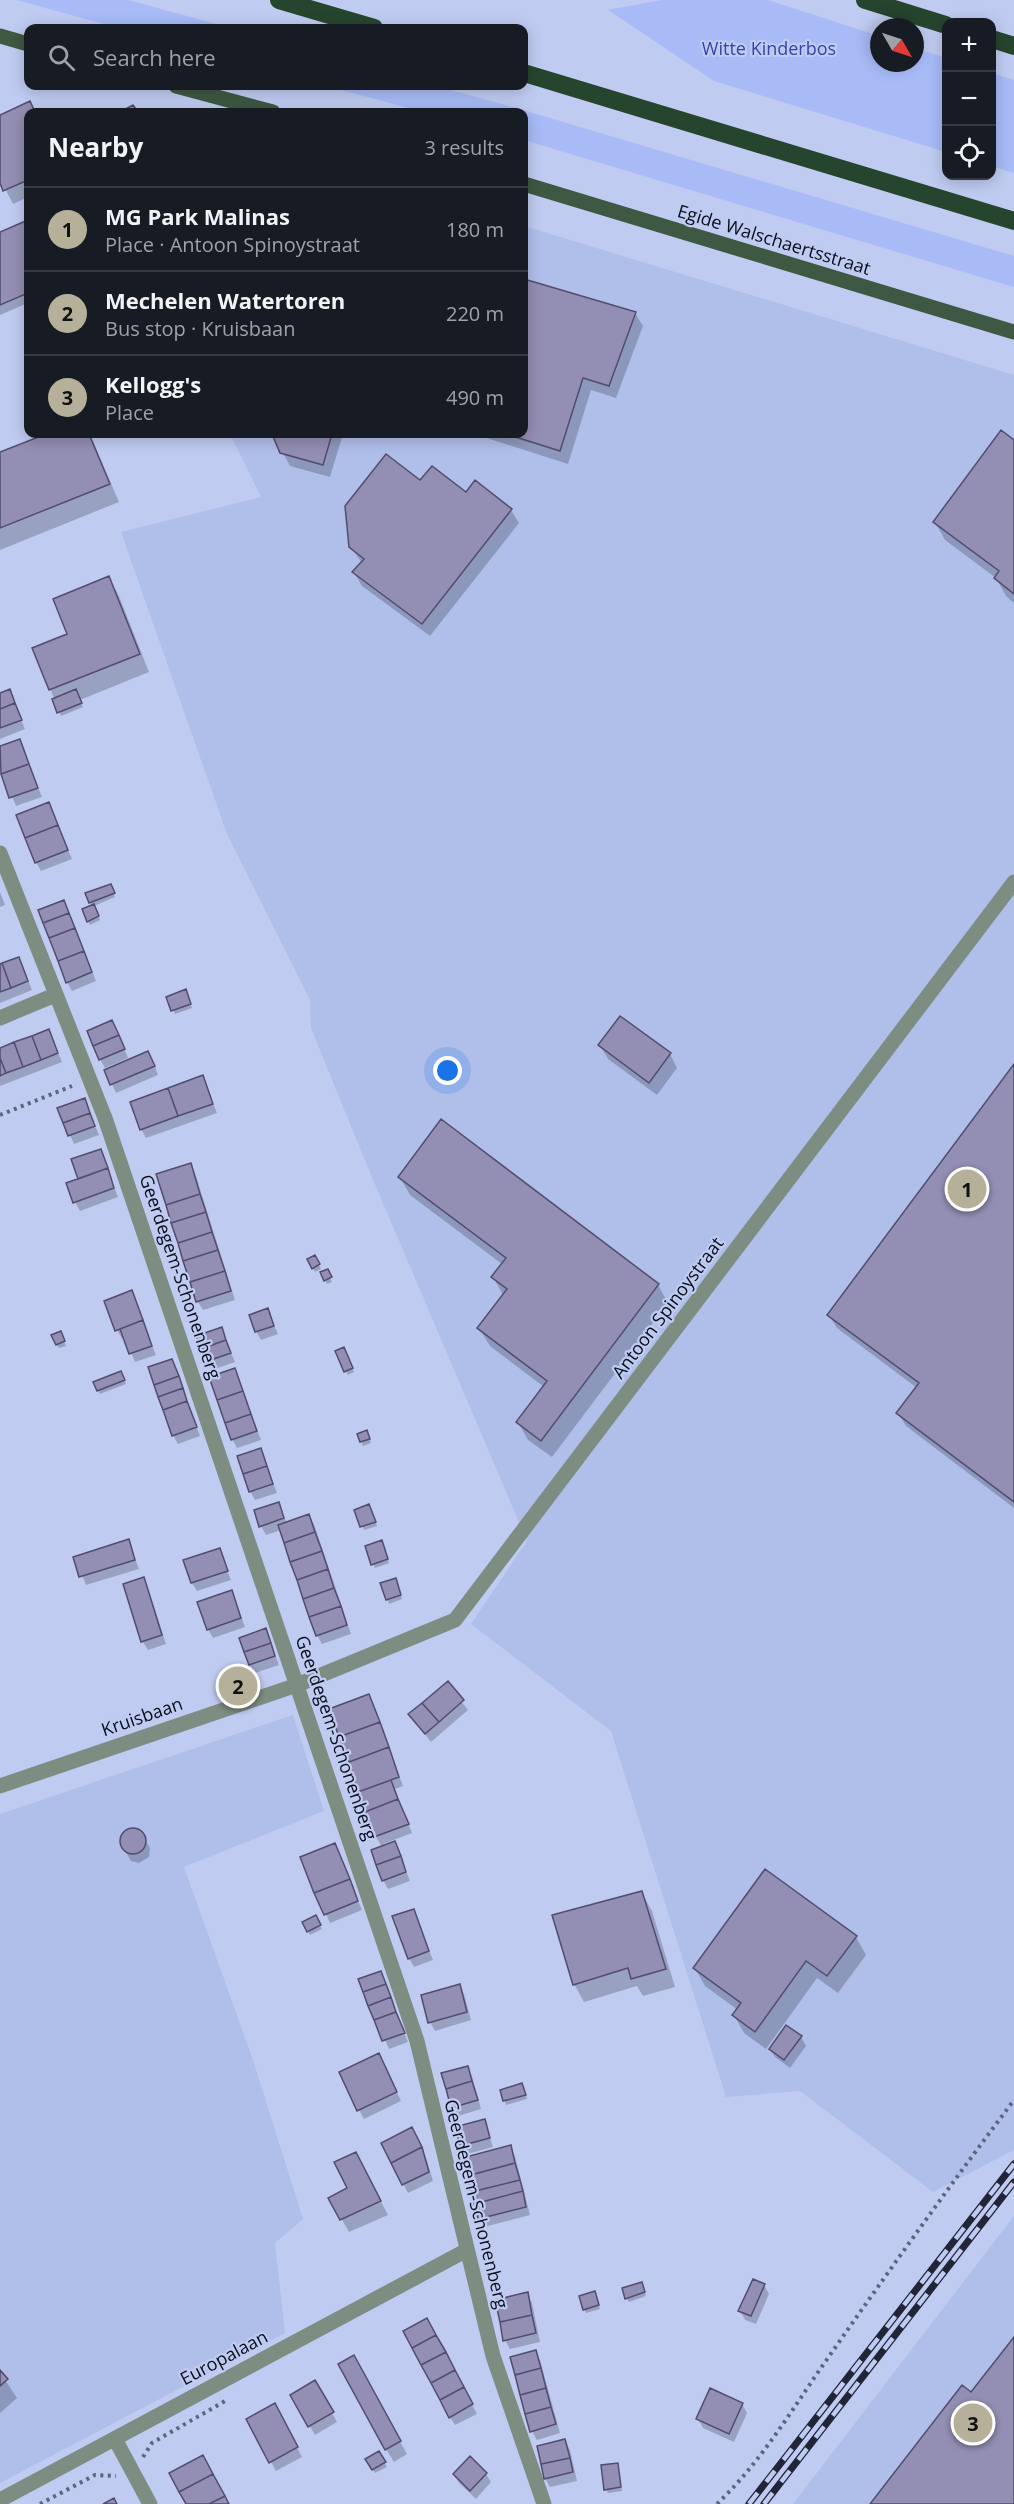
<!DOCTYPE html>
<html lang="en">
<head>
<meta charset="utf-8">
<style>
  :root { --surface:#171b24; --page:#242831; --text:#f1f3f6; --muted:#9ea1a6; --line:#363941; --accent:#b6b09b }
  body { margin:0; font-family:"Open Sans",sans-serif; background:var(--page); color:var(--text) }
  .controls { position:absolute; right:18px; top:18px; display:grid; overflow:hidden; border-radius:12px; box-shadow:0 3px 15px #0003 }
  .controls button { width:54px; height:54px; display:grid; place-items:center; padding:0; border:0; border-bottom:2px solid var(--line); background:var(--surface); color:var(--text); font:30px sans-serif }
  .compass { position:absolute; left:870px; top:18px; width:54px; height:54px; border-radius:50%; background:var(--surface); box-shadow:0 3px 15px #0003; rotate:129deg }
  .you { position:absolute; left:448px; top:1071px; width:21px; height:21px; margin:-15px; border:4px solid #fff; border-radius:50%; background:#1a73e8; box-shadow:0 0 0 9px #1a73e833 }
  .badge { display:grid; place-items:center; width:39px; height:39px; border-radius:50%; background:var(--accent); color:#111; font-size:20px; font-weight:700 }
  .pin { position:absolute; translate:-50% -50%; border:3px solid #fff; box-shadow:0 2px 6px #0006 }
  .list { margin:0; padding:0; list-style:none }
  h2 { display:flex; justify-content:space-between; align-items:center; height:78px; margin:0; padding:0 24px; font-size:26px }
  h2 small { font-size:20px; font-weight:400; color:var(--muted) }
  .list li { display:grid; grid-template-columns:39px 1fr auto; gap:18px; align-items:center; box-sizing:border-box; height:84px; padding:0 24px; border-top:2px solid var(--line) }
  .list b { display:block; font-size:22px; white-space:nowrap }
  .list p { margin:0; font-size:20px; white-space:nowrap; color:var(--muted) }
  .list em { font-size:20px; font-style:normal; color:var(--muted) }
  .icon { flex:none; width:33px; height:33px; fill:none; stroke:currentColor; stroke-width:2; stroke-linecap:round; stroke-linejoin:round }
  .map { position:relative; flex:none; width:1014px; height:2504px; overflow:hidden }
  .search { position:absolute; background:var(--surface); box-shadow:0 3px 15px #0003; left:24px; top:24px; width:504px; height:66px; display:flex; align-items:center; gap:15px; box-sizing:border-box; padding:0 21px; border-radius:12px; color:var(--muted); font-size:22px }
  .panel { position:absolute; background:var(--surface); box-shadow:0 3px 15px #0003; left:24px; top:108px; width:504px; height:330px; border-radius:12px }
  .map>svg:first-child { display:block }
  .built { fill:#b0beea }
  .green { fill:#a8bbf7 }
  .shadow { fill:#0003 }
  .building { fill:#938eb3; stroke:#524d6e; stroke-width:1.5 }
  .lines { fill:none; stroke-linecap:round; stroke-linejoin:round }
  .path { stroke:#5d647d; stroke-width:4; stroke-dasharray:3 4.5; stroke-linecap:butt }
  .minor { stroke:#7e8d81; stroke-width:15 }
  .major { stroke:#3e5843; stroke-width:15 }
  .highway { stroke:#26452e; stroke-width:18 }
  .rail-casing { stroke:#212536; stroke-width:7 }
  .rail { stroke:#bfcbf1; stroke-width:4.5; stroke-dasharray:14; stroke-linecap:butt }
  .labels { text-anchor:middle; stroke-width:4.5; stroke-linejoin:round; paint-order:stroke }
  .park-label { font-size:18px; fill:#3344ac; stroke:#bfcbf1 }
  .street-label { font-size:18px; fill:#0a0d1a; stroke:#bfcbf1 }
</style>
</head>
<body>
<div class="map">
<svg width="1014" height="2504" viewBox="0 0 1014 2504">
  <rect width="100%" height="100%" fill="#bfcbf1"/>
  <path class="built" d="M524 226 1014 375V2150L933 2192 800 2091 726 2097 611 1731 471 1624 527 1541 371 1175 311 1028 310 1000 227 834 121 532 261 497 230 434H524Z
    M293 1715 324 1811 184 1867 253 2060 303 2219 275 2243 285 2333 0 2483V1814Z
    M1014 2216V2504H793Z"/>
  <path class="green" d="M16 0H128L231 28H119Z
    M662 0H768L879 36V63H915V48L946 58V152L714 81 608 10Z
    M992 73 1014 80V173L992 166Z
    M326 86H436L513 107 1014 256V287L524 140V112H424Z"/>
  <path class="shadow" d="M30 103 35 112H28V197L13 204 0 179V116Z
    M28 222V303L0 315V233Z
    M524 281 635 313 643 326 616 398 591 390 568 464 474 434H524Z
    M50 434H90L119 502 0 550V454Z
    M273 434H343L330 477 290 466Z
    M1014 442V603L1006 596 996 578 945 540 935 522Z
    M420 482 466 494 511 510 519 523 430 636 362 586 354 573 362 563 350 546Z
    M109 578 119 596 149 672 80 700 83 707 61 716 34 648 69 634Z
    M9 691 25 729 0 739V694Z
    M19 741 42 797 16 806 0 768V748Z
    M48 804 72 859 41 871 36 862Z
    M112 889 115 897 94 906 100 920 90 925 88 921 92 906 90 902Z
    M0 892 5 905 0 907Z
    M63 901 96 981 72 991 67 982Z
    M0 966 23 967 32 990 0 1003Z
    M187 995 192 1008 175 1014 168 998Z
    M49 1031 62 1062 0 1086V1050Z
    M117 1031 128 1058 105 1068 100 1059Z
    M600 1045 670 1054 677 1068 657 1095 608 1059Z
    M153 1061 158 1075 116 1093 106 1071Z
    M1014 1067V1508L906 1426 898 1413 917 1388 837 1328 829 1315Z
    M202 1077 217 1113 146 1138 141 1129Z
    M84 1100 99 1135 74 1144 59 1109Z
    M100 1151 118 1197 80 1211 75 1202Z
    M190 1165 195 1173 235 1300 203 1310 198 1302 158 1175Z
    M400 1177 658 1285 668 1303 552 1457 528 1440 518 1422 544 1387 490 1346 479 1328 503 1295 493 1277 502 1264 410 1195Z
    M315 1257 321 1269 315 1272 309 1260Z
    M327 1271 332 1282 327 1284 322 1273Z
    M131 1292 156 1355 135 1362 125 1338 122 1339 117 1330Z
    M267 1310 278 1334 261 1340 256 1331Z
    M221 1329 235 1362 212 1370 198 1337Z
    M53 1336 62 1337 66 1346 59 1348Z
    M337 1352 346 1353 354 1372 348 1375Z
    M172 1361 200 1436 178 1444 173 1435Z
    M234 1370 261 1440 237 1448 232 1439Z
    M123 1377 126 1384 100 1394 98 1390Z
    M367 1432 371 1443 363 1446 359 1435Z
    M261 1450 277 1493 255 1500 250 1491Z
    M278 1503 287 1523 309 1516 314 1524 351 1634 322 1644 317 1635 281 1530 266 1535 261 1526Z
    M371 1510 377 1526 364 1530 356 1511Z
    M128 1541 139 1569 86 1585 75 1557Z
    M383 1546 389 1563 375 1568 373 1564Z
    M219 1550 231 1580 197 1591 192 1583Z
    M143 1579 148 1588 166 1644 148 1650 143 1642 124 1585Z
    M397 1583 402 1599 389 1604 382 1584Z
    M232 1592 245 1627 213 1638 208 1629Z
    M265 1630 279 1665 255 1673 250 1665Z
    M447 1683 468 1710 431 1742 410 1715Z
    M369 1696 403 1786 395 1789 412 1833 383 1844 384 1847 395 1843 410 1881 388 1889 383 1880 382 1847 376 1837 331 1710Z
    M132 1829 140 1832 150 1848 149 1857 139 1863 131 1861 121 1844 123 1834Z
    M334 1845 362 1910 330 1923 302 1858Z
    M642 1893 652 1911 675 1987 643 1996 637 1986 584 2002 574 1984Z
    M413 1911 433 1960 414 1967 409 1958Z
    M315 1917 322 1929 310 1935 304 1923Z
    M856 1937 866 1955 838 1993 817 1978 766 2049 744 2033 734 2015 738 2010 705 1986 695 1968Z
    M380 1973 408 2042 389 2049 360 1980Z
    M459 1985 464 1994 471 2020 435 2031 430 2022Z
    M801 2037 806 2046 790 2068 775 2057 770 2049Z
    M383 2063 401 2101 364 2119 359 2110Z
    M467 2068 472 2076 481 2109 458 2116 453 2107Z
    M524 2089 527 2099 506 2105 501 2091Z
    M484 2121 493 2147 467 2154 457 2128Z
    M416 2138 426 2158 433 2181 408 2193 403 2184Z
    M510 2147 515 2156 530 2215 484 2227 479 2219Z
    M363 2167 388 2215 349 2232 330 2199 349 2189Z
    M764 2285 769 2294 756 2324 745 2320 740 2311Z
    M643 2287 646 2296 629 2302 626 2298Z
    M527 2294 532 2303 540 2342 510 2349 505 2340Z
    M596 2297 600 2309 586 2313 584 2309Z
    M432 2328 477 2414 455 2425 450 2417Z
    M535 2352 540 2360 560 2433 537 2440 532 2431Z
    M353 2357 407 2454 394 2462 386 2449Z
    M0 2372 17 2398 0 2413Z
    M315 2382 337 2422 315 2435 292 2395Z
    M742 2404 747 2413 734 2442 703 2428 698 2419Z
    M280 2414 302 2457 276 2471 248 2419Z
    M565 2441 570 2450 577 2481 550 2487 545 2478Z
    M379 2453 387 2467 375 2473 367 2460Z
    M617 2464 622 2491 608 2493 606 2489Z
    M454 2474H486L491 2482 476 2499 459 2483Z"/>
  <path class="building" d="M30 101 35 112H28V180L3 191 0 183V115Z
    M133 105 138 112H120Z
    M28 220V293L0 305V232Z
    M524 279 636 312 609 386 583 378 560 451 506 434H524Z
    M1001 430 1014 440V594L994 578 999 571 933 522Z
    M46 434H89L110 484 0 528V452Z
    M272 434H332L323 465 280 453Z
    M386 454 420 480 432 466 466 492 475 480 512 509 422 624 352 572 364 559 349 547 345 506Z
    M109 576 140 654 49 690 32 648 67 634 53 599Z
    M10 689 15 703 0 709V693Z
    M76 689 82 703 57 713 52 699Z
    M15 703 22 720 0 728V709Z
    M20 739 29 764 1 774 0 746Z
    M29 764 38 788 9 798 1 774Z
    M49 802 58 825 25 838 16 815Z
    M58 825 68 850 35 863 25 838Z
    M111 884 115 893 89 903 85 893Z
    M64 900 69 913 43 923 38 910Z
    M94 904 99 916 87 922 82 909Z
    M69 913 75 928 49 938 43 923Z
    M75 928 84 951 58 961 49 938Z
    M84 951 92 972 66 983 58 961Z
    M19 957 28 981 11 988 2 963Z
    M2 963 11 988 0 992V964Z
    M186 989 191 1004 171 1011 166 997Z
    M620 1016 671 1053 649 1083 598 1045Z
    M112 1020 119 1035 93 1046 87 1031Z
    M49 1029 58 1053 41 1060 32 1036Z
    M119 1035 125 1049 99 1060 93 1046Z
    M32 1036 41 1060 23 1067 14 1042Z
    M14 1042 23 1067 6 1073 0 1058V1048Z
    M148 1051 155 1066 110 1085 104 1070Z
    M0 1058 6 1073 0 1076Z
    M1014 1064V1502L896 1413 919 1383 827 1315Z
    M203 1075 213 1104 178 1116 168 1088Z
    M168 1088 178 1116 140 1130 130 1102Z
    M85 1098 90 1113 63 1123 57 1108Z
    M90 1113 95 1126 68 1136 63 1123Z
    M441 1119 659 1284 541 1441 516 1422 547 1381 477 1328 507 1289 491 1277 506 1258 398 1177Z
    M101 1149 108 1168 78 1179 71 1159Z
    M191 1163 200 1194 166 1205 156 1174Z
    M108 1168 114 1188 73 1203 66 1183Z
    M200 1194 206 1212 171 1223 166 1205Z
    M206 1212 212 1232 178 1243 171 1223Z
    M212 1232 218 1250 183 1261 178 1243Z
    M218 1250 225 1271 190 1282 183 1261Z
    M315 1255 320 1264 312 1269 307 1259Z
    M328 1269 332 1277 324 1281 320 1272Z
    M225 1271 231 1291 196 1302 190 1282Z
    M132 1290 143 1320 115 1331 104 1301Z
    M268 1308 274 1326 255 1332 249 1315Z
    M143 1320 152 1346 129 1354 120 1329Z
    M222 1327 226 1340 201 1349 196 1336Z
    M61 1331 65 1341 56 1345 51 1335Z
    M226 1340 231 1353 205 1362 201 1349Z
    M344 1347 353 1368 344 1372 335 1351Z
    M172 1359 179 1376 154 1385 148 1367Z
    M235 1368 243 1391 217 1400 209 1377Z
    M121 1371 125 1380 97 1391 93 1382Z
    M179 1376 183 1388 158 1397 154 1385Z
    M183 1388 187 1401 163 1410 158 1397Z
    M243 1391 251 1414 225 1423 217 1400Z
    M187 1401 197 1427 172 1436 163 1410Z
    M251 1414 257 1431 231 1440 225 1423Z
    M367 1430 370 1439 360 1442 357 1434Z
    M261 1448 267 1466 243 1474 237 1456Z
    M267 1466 273 1484 249 1492 243 1474Z
    M279 1502 284 1518 259 1527 254 1510Z
    M369 1504 376 1522 360 1527 354 1510Z
    M309 1514 315 1532 284 1543 278 1525Z
    M315 1532 322 1551 290 1562 284 1543Z
    M129 1539 135 1560 79 1577 73 1557Z
    M382 1540 388 1559 371 1565 365 1546Z
    M220 1548 228 1571 191 1583 183 1560Z
    M322 1551 328 1569 297 1580 290 1562Z
    M328 1569 334 1588 303 1599 297 1580Z
    M144 1577 162 1635 141 1642 123 1584Z
    M396 1578 401 1595 386 1600 380 1583Z
    M334 1588 341 1606 309 1617 303 1599Z
    M232 1590 241 1618 207 1630 197 1602Z
    M341 1606 347 1625 316 1636 309 1617Z
    M266 1628 271 1643 244 1652 239 1638Z
    M271 1643 275 1656 249 1665 244 1652Z
    M448 1681 464 1700 439 1722 422 1703Z
    M369 1694 380 1722 339 1737 329 1709Z
    M422 1703 439 1722 425 1734 408 1714Z
    M380 1722 389 1747 349 1762 339 1737Z
    M389 1747 399 1777 358 1792 349 1762Z
    M391 1780 398 1799 365 1812 358 1792Z
    M398 1799 409 1824 374 1837 365 1812Z
    M120 1841a13 13 0 1 1 26 0a13 13 0 1 1-26 0Z
    M395 1841 401 1856 376 1865 371 1850Z
    M335 1843 350 1879 314 1893 300 1857Z
    M401 1856 406 1872 382 1881 376 1865Z
    M765 1869 857 1936 827 1976 806 1961 755 2032 732 2015 741 2003 693 1968Z
    M350 1879 358 1901 324 1915 314 1893Z
    M642 1891 666 1969 631 1979 628 1968 573 1985 552 1915Z
    M414 1909 429 1951 408 1959 392 1916Z
    M316 1915 321 1925 307 1932 302 1922Z
    M381 1971 386 1984 363 1992 358 1979Z
    M386 1984 391 1997 368 2006 363 1992Z
    M460 1984 467 2012 428 2023 421 1995Z
    M391 1997 396 2012 374 2020 368 2006Z
    M396 2012 405 2033 382 2041 374 2020Z
    M786 2025 802 2036 784 2060 769 2049Z
    M379 2053 397 2092 357 2111 339 2072Z
    M468 2066 472 2081 446 2089 441 2073Z
    M472 2081 478 2100 451 2108 446 2089Z
    M522 2083 526 2095 503 2101 500 2090Z
    M485 2119 490 2138 460 2146 455 2127Z
    M412 2127 422 2147 391 2163 381 2143Z
    M511 2145 515 2163 467 2176 462 2158Z
    M422 2147 429 2172 402 2185 391 2163Z
    M356 2152 381 2201 340 2220 328 2198 347 2188 334 2162Z
    M515 2163 520 2180 471 2192 467 2176Z
    M520 2180 523 2191 474 2204 471 2192Z
    M523 2191 526 2207 478 2219 474 2204Z
    M753 2279 765 2284 751 2316 738 2311Z
    M642 2282 645 2292 625 2299 622 2288Z
    M595 2291 599 2305 583 2310 579 2296Z
    M528 2292 532 2315 500 2322 495 2300Z
    M532 2315 536 2333 503 2341 500 2322Z
    M427 2318 436 2335 412 2348 403 2331Z
    M436 2335 446 2352 421 2365 412 2348Z
    M1014 2337V2504H870L962 2385 971 2392Z
    M536 2350 541 2368 515 2375 510 2357Z
    M446 2352 455 2370 431 2383 421 2365Z
    M354 2355 401 2441 385 2450 338 2364Z
    M541 2368 546 2388 520 2395 515 2375Z
    M0 2370 8 2379 0 2386Z
    M455 2370 464 2387 440 2400 431 2383Z
    M315 2380 334 2412 308 2427 290 2395Z
    M464 2387 473 2404 449 2418 440 2400Z
    M546 2388 551 2407 525 2414 520 2395Z
    M710 2388 743 2403 729 2434 696 2419Z
    M275 2403 298 2447 269 2463 246 2419Z
    M551 2407 556 2424 530 2432 525 2414Z
    M565 2439 570 2458 541 2464 537 2446Z
    M379 2451 386 2462 372 2470 365 2459Z
    M203 2455 213 2474 179 2492 169 2473Z
    M470 2456 487 2473 470 2491 453 2474Z
    M570 2458 573 2472 544 2479 541 2464Z
    M618 2463 621 2487 604 2490 601 2465Z
    M213 2474 225 2496 209 2504H186L179 2492Z
    M225 2496 229 2504H209Z
    M114 2498 117 2504H103Z"/>
  <g class="lines">
    <path class="path" d="M0 1115 72 1086
      M143 2457 152 2443 225 2401
      M40 2504 95 2475 116 2476
      M717 2504C763 2460 794 2406 830 2355 890 2269 951 2184 1014 2100"/>
    <path class="minor" d="M0 853 105 1118 417 2041 493 2356 544 2504
      M0 1018 55 995
      M0 1786 297 1685 455 1620 1014 882
      M115 2439 150 2504
      M0 2500 467 2250"/>
    <path class="major" d="M0 36 28 44
      M176 86 273 112
      M524 184 1014 332"/>
    <path class="highway" d="M279 0 374 28
      M865 0 946 25
      M992 39 1014 46
      M524 73 1014 221"/>
    <defs>
      <path id="rail" d="M749 2504 1014 2164
        M764 2504 1014 2182"/>
    </defs>
    <use href="#rail" class="rail-casing"/>
    <use href="#rail" class="rail"/>
  </g>
  <g class="labels">
    <g class="park-label">
      <text x="769" y="55">Witte Kinderbos</text>
    </g>
    <g class="street-label">
      <text transform="translate(774 240) rotate(17)" y="6">Egide Walschaertsstraat</text>
      <text transform="translate(180 1277) rotate(71)" y="6">Geerdegem-Schonenberg</text>
      <text transform="translate(668 1308) rotate(-53)" y="6">Antoon Spinoystraat</text>
      <text transform="translate(142 1717) rotate(-19)" y="6">Kruisbaan</text>
      <text transform="translate(336 1738) rotate(71)" y="6">Geerdegem-Schonenberg</text>
      <text transform="translate(476 2204) rotate(76)" y="6">Geerdegem-Schonenberg</text>
      <text transform="translate(224 2358) rotate(-28)" y="6">Europalaan</text>
    </g>
  </g>
</svg>
<div class="controls">
<button>+</button>
<button>−</button>
<button><svg class="icon" aria-label="locate" viewBox="0 0 24 24"><circle cx="12" cy="12" r="6"/><path d="M12 2v4M12 18v4M2 12h4M18 12h4"/></svg></button>
</div>
<svg class="compass" viewBox="-18 -18 36 36"><path d="M0-13l5 13h-10z" fill="#e53935"/><path d="M0 13l5-13h-10z" fill="#9ea1a6"/></svg>
<div class="you"></div>
<div class="pin badge" style="left:967px;top:1189px">1</div>
<div class="pin badge" style="left:238px;top:1686px">2</div>
<div class="pin badge" style="left:973px;top:2423px">3</div>
<div class="search"><svg class="icon" aria-label="search" viewBox="0 0 24 24"><circle cx="10" cy="10" r="6"/><path d="M15 15l6 6"/></svg>Search here</div>
<section class="panel">
<h2>Nearby<small>3 results</small></h2>
<ul class="list">
<li><span class="badge">1</span><div><b>MG Park Malinas</b><p>Place · Antoon Spinoystraat</p></div><em>180 m</em></li>
<li><span class="badge">2</span><div><b>Mechelen Watertoren</b><p>Bus stop · Kruisbaan</p></div><em>220 m</em></li>
<li><span class="badge">3</span><div><b>Kellogg's</b><p>Place</p></div><em>490 m</em></li>
</ul>
</section>
</div>
</body>
</html>
